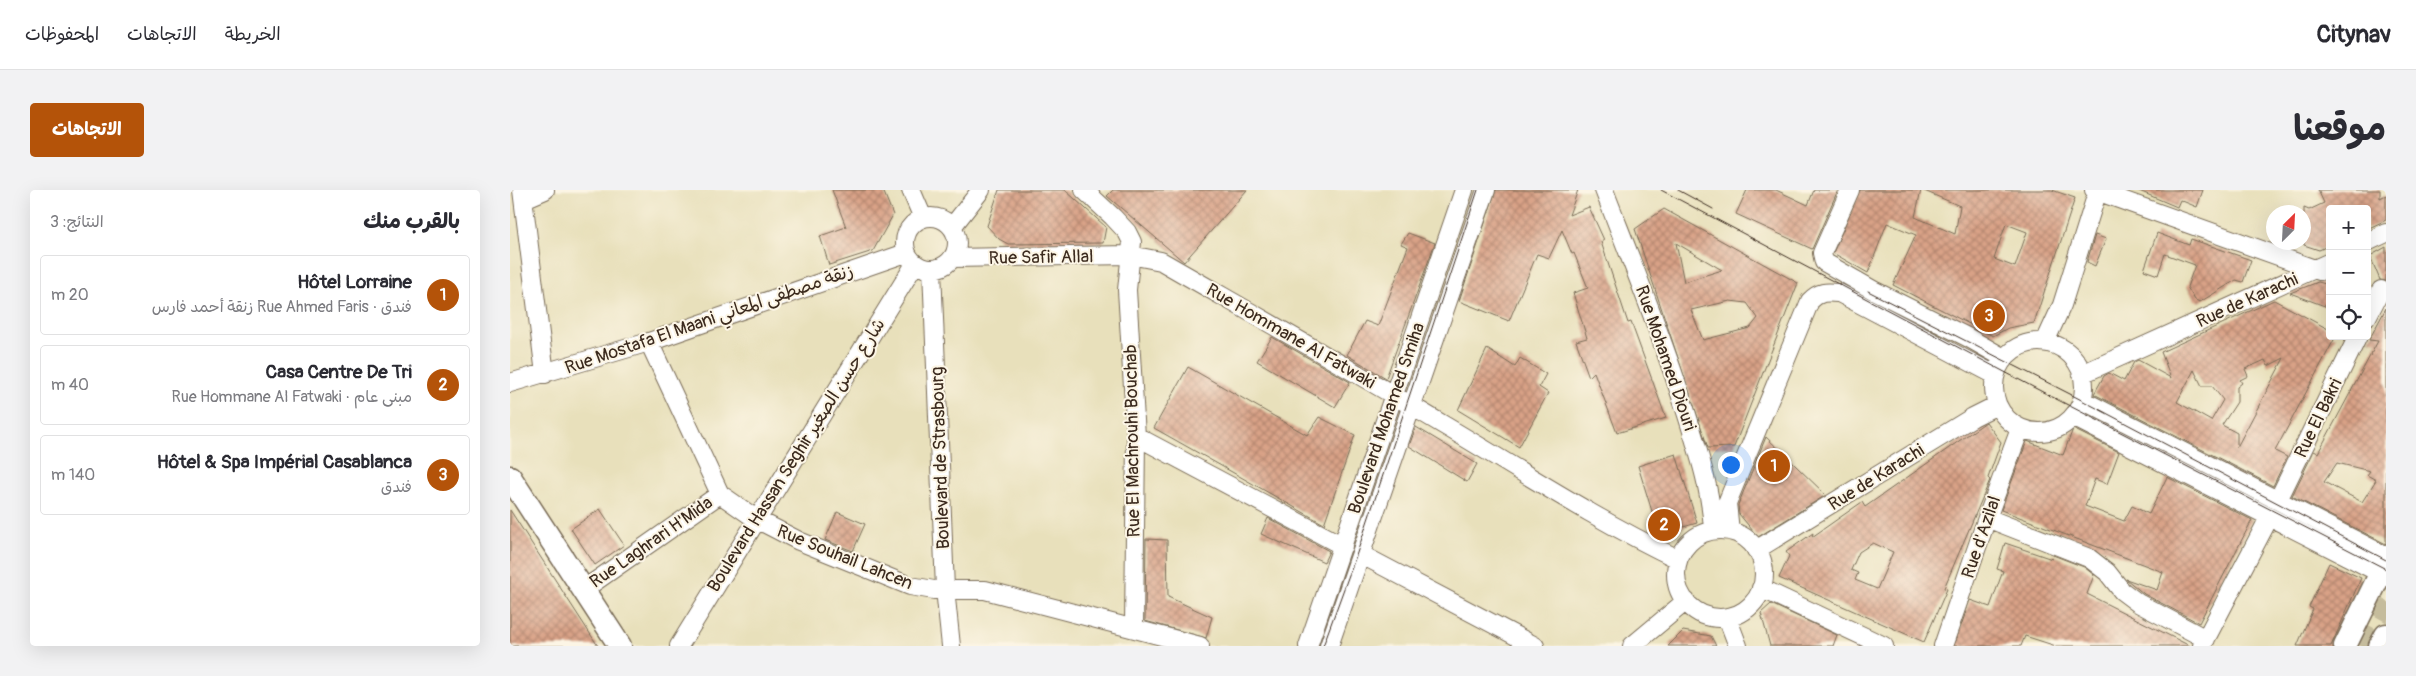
<!DOCTYPE html>
<html lang="ar">
<head>
<meta charset="utf-8">
<style>
  :root { --surface:#fff; --page:#f2f2f3; --text:#2b2b33; --muted:#7c7c81; --line:#e1e1e2; --accent:#b45309 }
  body { margin:0; font-family:Pangolin,"Playpen Sans Arabic",sans-serif; background:var(--page); color:var(--text); direction:rtl }
  .controls { position:absolute; right:15px; top:15px; display:grid; overflow:hidden; border-radius:5px; box-shadow:0 5px 20px #0002 }
  .controls button { width:45px; height:45px; display:grid; place-items:center; padding:0; border:0; border-bottom:1px solid var(--line); background:var(--surface); color:var(--text); font:25px sans-serif }
  .compass { position:absolute; left:1756px; top:15px; width:45px; height:45px; border-radius:50%; background:var(--surface); box-shadow:0 5px 20px #0002; rotate:24deg }
  .you { position:absolute; left:1220px; top:274px; width:18px; height:18px; margin:-12px; border:4px solid #fff; border-radius:50%; background:#1a73e8; box-shadow:0 0 0 8px #1a73e833 }
  .badge { display:grid; place-items:center; width:32px; height:32px; border-radius:50%; background:var(--accent); color:#fff; font-size:16px; font-weight:700 }
  .pin { position:absolute; translate:-50% -50%; border:2px solid #fff; box-shadow:0 1px 5px #0006 }
  .list { margin:0; padding:0; list-style:none }
  h2 { display:flex; justify-content:space-between; align-items:center; height:65px; margin:0; padding:0 20px; font-size:21px }
  h2 small { font-size:16px; font-weight:400; color:var(--muted) }
  .list li { display:grid; grid-template-columns:32px 1fr auto; gap:15px; align-items:center; box-sizing:border-box; height:80px; margin:0 10px 10px; padding:0 10px; border:1px solid var(--line); border-radius:5px }
  .list b { display:block; font-size:19px; white-space:nowrap }
  .list p { margin:0; font-size:16px; white-space:nowrap; color:var(--muted) }
  .list em { font-size:16px; font-style:normal; color:var(--muted) }
  .icon { flex:none; width:28px; height:28px; fill:none; stroke:currentColor; stroke-width:2; stroke-linecap:round; stroke-linejoin:round }
  .map { position:relative; flex:none; width:1876px; height:456px; overflow:hidden; direction:ltr; border-radius:5px }
  header { display:flex; align-items:center; gap:30px; box-sizing:border-box; height:70px; padding:0 25px; background:var(--surface); border-bottom:1px solid var(--line) }
  header strong { font-size:24px }
  nav { display:flex; gap:28px; margin-inline-start:auto; font-size:18px }
  .intro { display:flex; align-items:center; justify-content:space-between; box-sizing:border-box; height:120px; padding:0 30px }
  h1 { margin:0; font-size:35px }
  .button { padding:12px 22px; border-radius:5px; background:var(--accent); color:#fff; font-size:18px; font-weight:700 }
  main { display:flex; gap:30px; padding:0 30px }
  aside { flex:1; background:var(--surface); border-radius:5px; box-shadow:0 5px 20px #0002 }
  .map>svg:first-child { display:block }
  .building { fill:url(#building-cross-hatch); fill-rule:evenodd }
  .lines { fill:none; stroke-linecap:round; stroke-linejoin:round }
  .major-tunnel { stroke:#c5bc9c; stroke-width:22; stroke-dasharray:22 11; stroke-linecap:butt }
  .minor-casing { stroke:#786a55; stroke-width:20 }
  .major-casing { stroke:#786a55; stroke-width:25 }
  .minor { stroke:#fff; stroke-width:18 }
  .major { stroke:#fff; stroke-width:22 }
  .tram { stroke:#3b2a1e; stroke-width:1 }
  .labels { text-anchor:middle; stroke-width:4; stroke-linejoin:round; paint-order:stroke }
  .street-label { font-size:18px; fill:#3b2a1e; stroke:#fcf5e5 }
</style>
</head>
<body>
<header>
<strong>Citynav</strong>
<nav><a>الخريطة</a><a>الاتجاهات</a><a>المحفوظات</a></nav>
</header>
<div class="intro"><h1>موقعنا</h1><a class="button">الاتجاهات</a></div>
<main>
<div class="map">
<svg width="1876" height="456" viewBox="0 0 1876 456">
  <defs>
    <pattern id="building-cross-hatch" width="8" height="8" patternUnits="userSpaceOnUse" patternTransform="scale(1.25)"><rect width="8" height="8" fill="#d9a287"/><path d="M0 0l8 8M0 8l8-8" fill="none" stroke="#b1846e"/></pattern>
  </defs>
  <rect width="100%" height="100%" fill="#fcf5e5"/>
  <filter id="ink" filterUnits="userSpaceOnUse"><feTurbulence type="fractalNoise" baseFrequency=".02" numOctaves="2"/><feDisplacementMap in="SourceGraphic" scale="10" xChannelSelector="R" yChannelSelector="G"/><feConvolveMatrix kernelMatrix="1 2 1 2 8 2 1 2 1" color-interpolation-filters="sRGB"/></filter>
  <filter id="wash" filterUnits="userSpaceOnUse"><feTurbulence type="fractalNoise" baseFrequency=".0096" numOctaves="4" result="noise"/><feDisplacementMap in="SourceGraphic" scale="20" xChannelSelector="R" yChannelSelector="G"/><feGaussianBlur stdDeviation="1.12" result="paint"/><feColorMatrix in="noise" values="0 0 0 0 0 0 0 0 0 0 0 0 0 0 0 0 0 1.4 0 .05"/><feComposite in="paint" operator="in"/></filter>
  <g filter="url(#wash)">
    <rect width="100%" height="100%" fill="#e8e0bb"/>
    <g id="blocks">
      <path class="building" d="M322 0H373L383 25 363 61 319 75 310 46 336 37Z
        M489 0H555L596 37 593 53 498 54 489 49 477 36Z
        M603 0H737L674 72 597 6Z
        M986 0H1068L1059 25 1079 17 1094 50 1091 52 1118 133 1121 132 1156 228 1107 243 1084 182 1079 187 1066 151 1077 148 1063 103 1078 98 1064 63 1062 64 1052 40 1039 68 1027 64 999 131 949 111Z
        M1237 0H1266L1298 15 1304 0H1328L1302 59 1226 24Z
        M1350 0H1411L1405 27 1445 44 1450 16 1412 0H1542L1565 8 1524 133 1498 138 1483 146 1383 95 1406 45 1377 33 1358 83 1323 63ZM1496 34 1517 42 1505 77 1484 69Z
        M1627 0H1693L1687 17 1670 10 1667 17Z
        M1808 0H1870V8L1876 5V30L1857 39V19H1820V55L1809 60 1794 55V18L1799 20 1814 13Z
        M1154 19 1288 93 1224 257 1198 258 1125 39ZM1166 53 1212 80 1174 92ZM1220 111 1237 113 1248 128 1240 138 1193 150 1181 120Z
        M898 43 925 53 876 188 837 165 855 131 868 136 898 57 891 54Z
        M1647 43 1679 55 1681 49 1741 70 1733 92 1726 90 1690 112 1685 110 1677 97 1685 75 1655 64 1648 85 1634 80Z
        M1585 45 1596 49 1585 76 1577 72Z
        M1876 57V91L1870 90 1860 66Z
        M1808 92 1820 95V118L1780 103Z
        M1764 110 1820 140V146H1826L1765 261 1777 267 1763 296 1584 204 1594 186 1599 183 1614 191 1624 172 1628 170 1661 188 1651 162ZM1774 168 1764 187 1727 257V243L1712 235 1727 212V197L1732 193 1730 190 1738 186 1735 179 1755 170 1758 176ZM1684 180 1692 196H1702L1713 210 1701 231 1667 212Z
        M1876 118V354L1782 306 1804 261 1808 263 1868 151 1859 150ZM1827 273 1860 281 1857 285 1866 290 1852 312 1814 292Z
        M762 147 840 192 825 217 747 171Z
        M977 159 1005 177 1010 168 1036 184 1029 197 1038 203 1009 257 948 220Z
        M678 177 797 245 809 227 845 245 814 334 644 238Z
        M1476 232 1491 252 1478 288 1480 290 1434 398 1437 399 1414 452 1269 388 1279 366 1276 362 1303 343 1302 347 1352 312 1355 317ZM1363 353 1383 362 1367 399 1345 390 1348 383 1341 380 1349 362Z
        M906 237 967 274 957 292 899 256Z
        M1563 239 1609 262 1597 294 1585 289 1575 316 1614 331 1622 316 1639 324 1657 287 1742 330 1689 433 1634 404 1616 389 1647 400 1653 382 1491 320 1517 251 1553 265Z
        M1256 247 1316 305 1248 347 1229 324 1228 315Z
        M1166 264 1187 333 1149 344 1128 276Z
        M90 319 114 355 85 375 61 339Z
        M0 320 88 456H0Z
        M327 322 355 334 343 361 315 350Z
        M758 328 819 361 814 372 751 344Z
        M636 349 657 350 658 407 702 427 696 448 635 431Z
        M1495 353 1542 369 1543 365 1574 377 1584 385 1577 404 1680 456H1546L1515 446 1511 456H1444L1460 410 1480 417 1493 381 1487 379Z
        M1819 373 1851 388 1821 456H1787L1803 419 1799 417Z
        M1261 414 1327 445 1323 456H1260L1251 423Z
        M1173 441 1201 446 1206 456H1158Z"/>
    </g>
  </g>
  <g filter="url(#ink)">
    <use href="#blocks" fill-opacity="0" stroke="#786a55" stroke-width="1"/>
    <g class="lines">
      <path class="major-tunnel" d="M1851 456 1876 411"/>
      <defs>
        <path id="minor" d="M12 0 35 184
          M401 0 413 28
          M574 0 603 27 617 42 622 52 617 100 626 246 624 438
          M1094 0C1123 75 1153 149 1177 225 1189 264 1201 300 1203 340
          M1340 0 1312 63 1314 72 1363 100 1457 147 1494 168
          M1584 0 1810 81
          M14 9 35 0
          M395 53a26 26 0 1 1 52 0a26 26 0 1 1-52 0Z
          M442 37 471 0
          M1857 52 1876 43
          M442 68 620 65 651 71C745 125 839 178 932 234 1010 280 1086 330 1168 369
          M422 79 435 399 441 456
          M1857 127 1871 100
          M1484 197a45 45 0 1 1 90 0a45 45 0 1 1-90 0Z
          M139 152 210 304 246 329 289 351 400 396 424 400H475L690 456
          M1535 152 1552 115 1588 0
          M1572 184 1820 72
          M0 193 139 152 396 63
          M1572 210 1876 366
          M1563 227 1876 386
          M626 246 833 356
          M1768 310 1848 146
          M1477 328 1579 368 1597 382 1612 401 1628 413 1696 449
          M1166 384a44 44 0 1 1 88 0a44 44 0 1 1-88 0Z
          M1220 341 1217 313 1300 111C1309 101 1317 102 1329 103L1485 185
          M1246 360 1463 227 1487 215
          M852 365 1025 456
          M1251 398 1374 456
          M73 400 210 304
          M1217 427 1228 456
          M169 456 405 74
          M798 456 954 0
          M819 456 976 0
          M1122 456 1176 411
          M1433 456 1477 328 1510 239
          M1692 456 1759 328"/>
        <path id="major" d="M0 287 110 456
          M1835 456 1876 372
          M1870 456 1876 445"/>
      </defs>
      <use href="#minor" class="minor-casing"/>
      <use href="#major" class="major-casing"/>
      <use href="#minor" class="minor"/>
      <use href="#major" class="major"/>
      <path class="tram" d="M1151 0 1523 197 1876 379
        M1168 0 1203 19
        M1358 101 1560 204 1876 370
        M813 456 847 363 968 0"/>
    </g>
  </g>
  <g class="labels">
    <g class="street-label">
      <text transform="translate(531 67) rotate(-1)" y="6">Rue Safir Allal</text>
      <text transform="translate(1737 110) rotate(-24)" y="6">Rue de Karachi</text>
      <text transform="translate(199 129) rotate(-19)" y="6">Rue Mostafa El Maani زنقة مصطفى المعاني</text>
      <text transform="translate(781 146) rotate(30)" y="6">Rue Hommane Al Fatwaki</text>
      <text transform="translate(1156 168) rotate(71)" y="6">Rue Mohamed Diouri</text>
      <text transform="translate(876 228) rotate(-71)" y="6">Boulevard Mohamed Smiha</text>
      <text transform="translate(1808 228) rotate(-64)" y="6">Rue El Bakri</text>
      <text transform="translate(622 251) rotate(-91)" y="6">Rue El Machrouhi Bouchab</text>
      <text transform="translate(286 265) rotate(-58)" y="6">Boulevard Hassan Seghir شارع حسن الصغير</text>
      <text transform="translate(430 268) rotate(-92)" y="6">Boulevard de Strasbourg</text>
      <text transform="translate(1366 287) rotate(-32)" y="6">Rue de Karachi</text>
      <text transform="translate(1471 347) rotate(-71)" y="6">Rue d'Azilal</text>
      <text transform="translate(141 352) rotate(-35)" y="6">Rue Laghrari H'Mida</text>
      <text transform="translate(335 367) rotate(22)" y="6">Rue Souhail Lahcen</text>
    </g>
  </g>
</svg>
<div class="controls">
<button>+</button>
<button>−</button>
<button><svg class="icon" aria-label="locate" viewBox="0 0 24 24"><circle cx="12" cy="12" r="6"/><path d="M12 2v4M12 18v4M2 12h4M18 12h4"/></svg></button>
</div>
<svg class="compass" viewBox="-18 -18 36 36"><path d="M0-13l5 13h-10z" fill="#e53935"/><path d="M0 13l5-13h-10z" fill="#7c7c81"/></svg>
<div class="you"></div>
<div class="pin badge" style="left:1264px;top:276px">1</div>
<div class="pin badge" style="left:1154px;top:335px">2</div>
<div class="pin badge" style="left:1479px;top:126px">3</div>
</div>
<aside>
<h2>بالقرب منك<small>النتائج: 3</small></h2>
<ul class="list">
<li><span class="badge">1</span><div><b>Hôtel Lorraine</b><p>فندق · Rue Ahmed Faris زنقة أحمد فارس</p></div><em>20 m</em></li>
<li><span class="badge">2</span><div><b>Casa Centre De Tri</b><p>مبنى عام · Rue Hommane Al Fatwaki</p></div><em>40 m</em></li>
<li><span class="badge">3</span><div><b>Hôtel &amp; Spa Impérial Casablanca</b><p>فندق</p></div><em>140 m</em></li>
</ul>
</aside>
</main>
</body>
</html>
